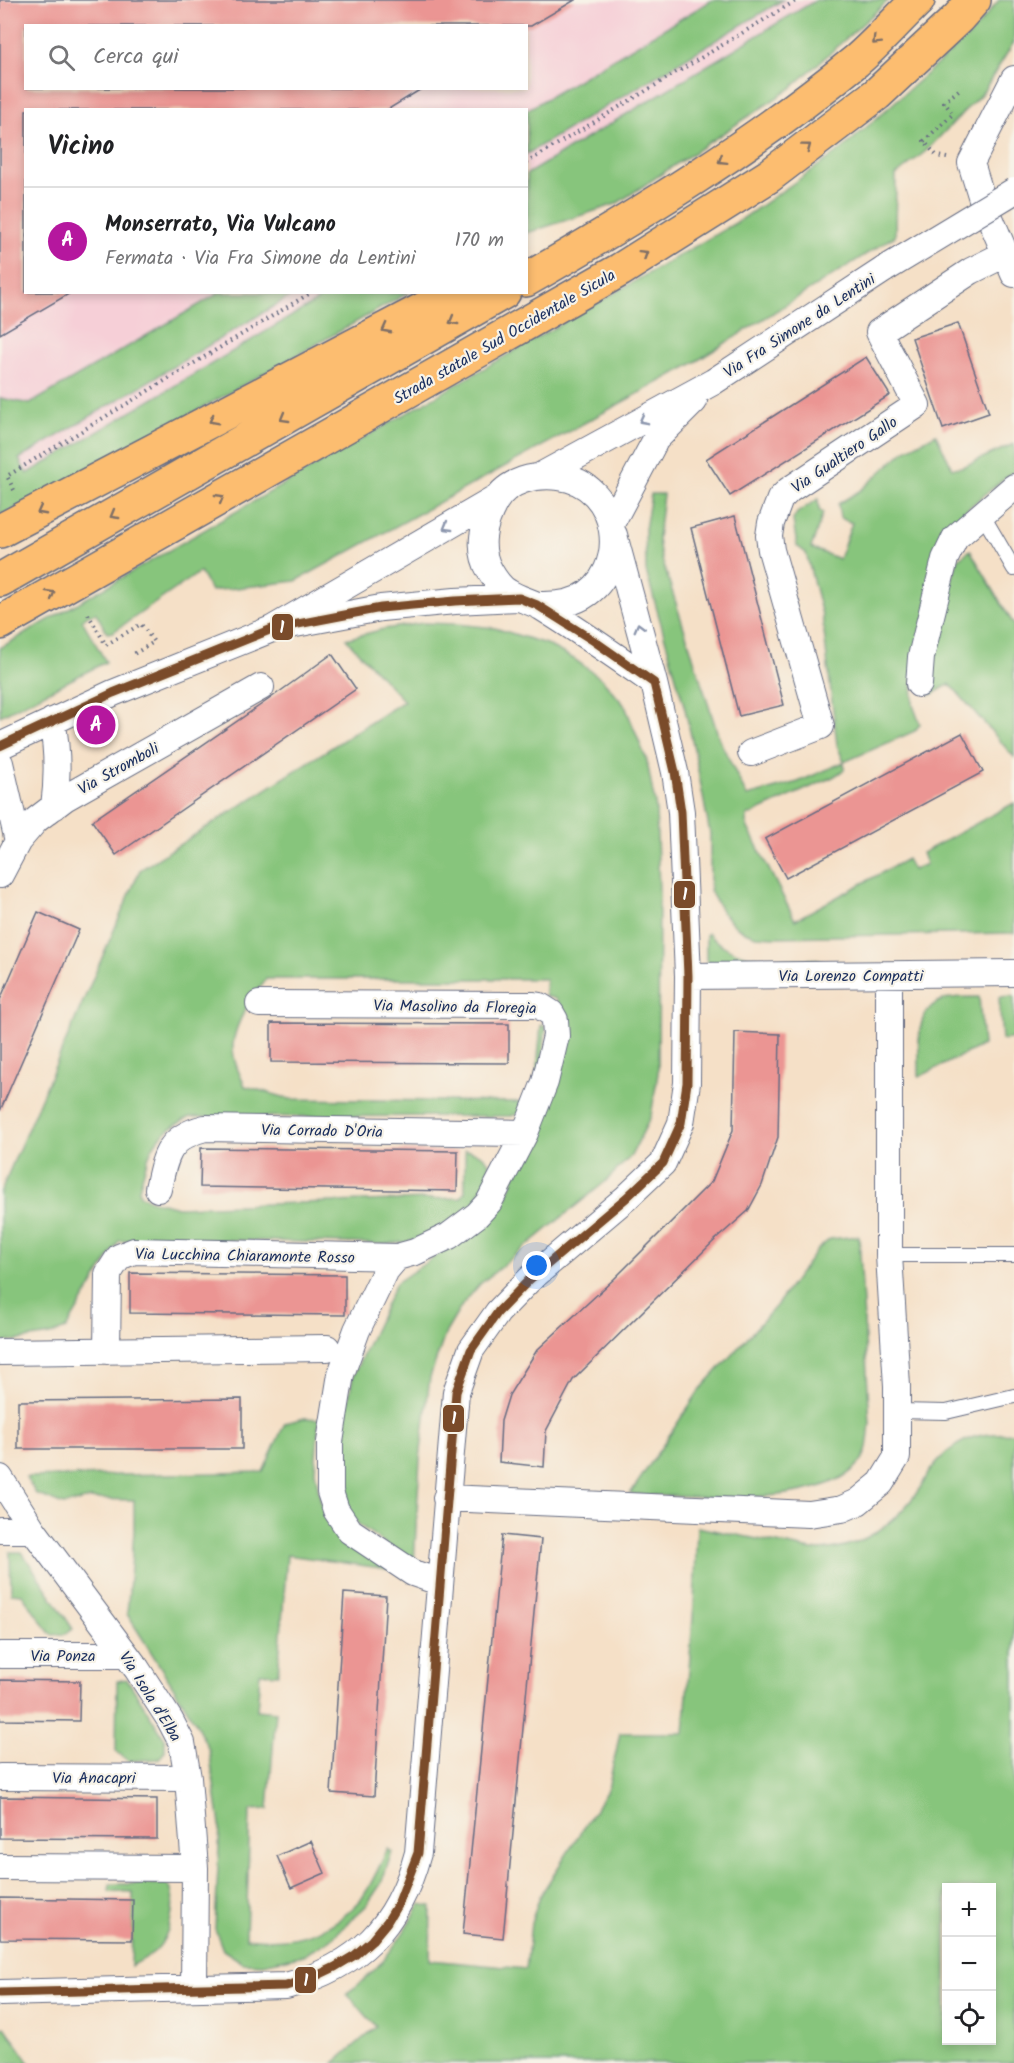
<!DOCTYPE html>
<html lang="it">
<head>
<meta charset="utf-8">
<style>
  :root { --surface:#fff; --page:#f2f2f2; --text:#202124; --muted:#757577; --line:#e0e0e0; --accent:#b5179e }
  body { margin:0; font-family:Kalam,sans-serif; background:var(--page); color:var(--text) }
  .controls { position:absolute; right:18px; bottom:18px; display:grid; overflow:hidden; border-radius:0px; box-shadow:0 3px 9px #0003 }
  .controls button { width:54px; height:54px; display:grid; place-items:center; padding:0; border:0; border-bottom:2px solid var(--line); background:var(--surface); color:var(--text); font:30px sans-serif }
  .you { position:absolute; left:537px; top:1266px; width:21px; height:21px; margin:-15px; border:4px solid #fff; border-radius:50%; background:#1a73e8; box-shadow:0 0 0 9px #1a73e833 }
  .badge { display:grid; place-items:center; width:39px; height:39px; border-radius:50%; background:var(--accent); color:#fff; font-size:20px; font-weight:700 }
  .pin { position:absolute; translate:-50% -50%; border:3px solid #fff; box-shadow:0 2px 6px #0006 }
  .list { margin:0; padding:0; list-style:none }
  h2 { display:flex; justify-content:space-between; align-items:center; height:78px; margin:0; padding:0 24px; font-size:26px }
  h2 small { font-size:20px; font-weight:400; color:var(--muted) }
  .list li { display:grid; grid-template-columns:39px 1fr auto; gap:18px; align-items:center; box-sizing:border-box; height:108px; padding:0 24px; border-top:2px solid var(--line) }
  .list b { display:block; font-size:22px; white-space:nowrap }
  .list p { margin:0; font-size:20px; white-space:nowrap; color:var(--muted) }
  .list em { font-size:20px; font-style:normal; color:var(--muted) }
  .icon { flex:none; width:33px; height:33px; fill:none; stroke:currentColor; stroke-width:2; stroke-linecap:round; stroke-linejoin:round }
  .map { position:relative; flex:none; width:1014px; height:2063px; overflow:hidden }
  .search { position:absolute; background:var(--surface); box-shadow:0 3px 9px #0003; left:24px; top:24px; width:504px; height:66px; display:flex; align-items:center; gap:15px; box-sizing:border-box; padding:0 21px; border-radius:0px; color:var(--muted); font-size:22px }
  .panel { position:absolute; background:var(--surface); box-shadow:0 3px 9px #0003; left:24px; top:108px; width:504px; height:186px; border-radius:0px }
  .map>svg:first-child { display:block }
  .built { fill:#f6cfd7; fill-rule:evenodd }
  .green { fill:#87c57b; stroke:#517a6c; stroke-width:1.5; fill-rule:evenodd }
  .building { fill:#eb9593 }
  .lines { fill:none; stroke-linecap:round; stroke-linejoin:round }
  .lane-casing { stroke:#676d83; stroke-width:16 }
  .street-casing { stroke:#676d83; stroke-width:28 }
  .primary-casing { stroke:#676d83; stroke-width:36 }
  .path { stroke:#676d83; stroke-width:4; stroke-dasharray:1.5 4.5; stroke-linecap:butt }
  .lane { stroke:#fff; stroke-width:14 }
  .street { stroke:#fff; stroke-width:26 }
  .primary { stroke:#fcbd6f; stroke-width:33 }
  .street-bridge-casing { stroke:#676d83; stroke-width:28; stroke-linecap:butt }
  .street-bridge { stroke:#fff; stroke-width:26 }
  .bus-1-casing { stroke:#f7f3e8; stroke-width:14 }
  .bus-1 { stroke:#7a4b2a; stroke-width:9 }
  .oneway { stroke:#806f66 }
  .oneway2 { stroke:#8d97ae }
  .labels { text-anchor:middle; stroke-width:4.5; stroke-linejoin:round; paint-order:stroke }
  .street-label { font-size:16px; fill:#1b2f5e; stroke:#f7f3e8 }
  .line-badge { stroke:#f7f3e8; stroke-width:2 }
  .badge-label { font-size:16px; text-anchor:middle; font-weight:bold; fill:#fff }
</style>
</head>
<body>
<div class="map">
<svg width="1014" height="2063" viewBox="0 0 1014 2063">
  <rect width="100%" height="100%" fill="#f7f3e8"/>
  <filter id="ink" filterUnits="userSpaceOnUse"><feTurbulence type="fractalNoise" baseFrequency=".0167" numOctaves="2"/><feDisplacementMap in="SourceGraphic" scale="12" xChannelSelector="R" yChannelSelector="G"/><feConvolveMatrix kernelMatrix="1 2 1 2 8 2 1 2 1" color-interpolation-filters="sRGB"/></filter>
  <filter id="wash" filterUnits="userSpaceOnUse"><feTurbulence type="fractalNoise" baseFrequency=".008" numOctaves="4" result="noise"/><feDisplacementMap in="SourceGraphic" scale="24" xChannelSelector="R" yChannelSelector="G"/><feGaussianBlur stdDeviation="1.35" result="paint"/><feColorMatrix in="noise" values="0 0 0 0 0 0 0 0 0 0 0 0 0 0 0 0 0 1.4 0 .05"/><feComposite in="paint" operator="in"/></filter>
  <g filter="url(#wash)">
    <rect width="100%" height="100%" fill="#f5e0c7"/>
    <path class="built" d="M0 0H889L790 89 616 204 527 233 526 110H26V292L408 293 0 515ZM26 26H526V88H26Z"/>
    <path class="green" d="M712 0H783L527 154V110Z
      M816 0H889L790 89 616 204 527 233V174Z
      M999 0H1014V42L983 92 926 151 896 175 895 236 692 364 296 581 211 591 200 572 113 632 107 633 96 613 88 615 82 620 106 662 0 716V648L739 221 841 150 972 33Z
      M219 293H296L19 459 27 474 330 293H408L41 498 0 515V398L30 404Z
      M936 434 952 468 962 467 1014 444V471L962 513 949 532 912 674 913 705 920 724 915 731 844 762V770L833 777 747 816V826L795 920 907 859 913 870 926 864 922 853 1014 803V933L774 937 756 936 745 932 734 925 722 912 710 891V834L695 754 685 709 646 571 645 529 651 494H663L658 538 660 553 720 741 747 796 798 782 844 762 837 745 822 615 806 553 797 546 793 520 797 513 818 499 819 510 823 513 811 548 839 559 852 523 840 518 838 504 861 490 904 451Z
      M970 550 1014 625V757L950 684 931 695 927 669 958 559Z
      M423 623 457 624 495 628 546 644 574 659 602 679 625 706 647 761 656 809 659 890 658 1073 651 1116 631 1156 605 1182 480 1284 462 1305 446 1332 430 1377 420 1459 414 1564 358 1524 344 1505 339 1478V1448L353 1376 396 1283 480 1226 505 1202 570 1029 556 999 545 996 546 979H266C252 998 236 1020 233 1044 232 1058 239 1073 245 1086L290 1099 524 1102 536 1079 541 1025 546 1027 541 1074 521 1113 511 1116 191 1117C151 1135 150 1150 139 1189L140 1195C151 1203 164 1202 177 1207L461 1198 465 1192V1150C477 1153 484 1153 490 1165L485 1185 472 1207 428 1235 406 1242 384 1244 182 1239 119 1241 66 1329 50 1335 0 1343V1193L140 870 404 701 346 639 384 629Z
      M708 933C711 939 717 941 722 945 750 964 786 959 818 959L823 963 708 965 706 959V935Z
      M1014 996V1038L1002 1040 999 997Z
      M979 997 983 1045 919 1077C920 1047 911 1004 951 998 960 997 970 997 979 997Z
      M859 1236 870 1424C868 1436 869 1449 862 1460 827 1511 686 1496 630 1494L699 1391 776 1306 817 1250 830 1239Z
      M305 1418 319 1419 315 1471 321 1504 388 1569 287 1555 278 1674 260 1673 257 1710 276 1712 268 1809 250 1810 246 1938C289 1944 329 1935 359 1902 370 1889 380 1864 388 1849L392 1852 381 1884 366 1906 330 1940 304 1955 263 1964 243 1963 223 1950 215 1929 220 1825 209 1750 194 1720 127 1614 134 1532V1500L90 1499 63 1505 36 1494 26 1477 263 1472 285 1423Z
      M1014 1433V2063H334L376 2027 347 1993C379 1972 402 1938 420 1904L431 1906 430 1960 526 1969 531 1923 540 1896 608 1789 620 1733H684L694 1604 697 1527 812 1550C859 1551 895 1525 920 1488 924 1483 926 1477 929 1472 939 1458 953 1446 968 1439 982 1433 999 1434 1014 1433ZM946 1888H992V2040H946Z
      M10 1552H22L73 1629 65 1634 51 1635 22 1594 11 1593Z
      M127 1679 165 1739V1751L159 1759 128 1761 116 1751 117 1681Z
      M110 1884H165L169 1886C178 1901 169 1938 156 1950 149 1957 140 1961 131 1966L133 1892 109 1891Z
      M5 2027 30 2063H0V2029Z"/>
    <g id="blocks">
      <path class="building" d="M0 0H575L531 26H26V88H423L387 110H26V292H72L0 334Z
        M958 323 989 413 943 429 912 338Z
        M866 357 890 395 730 496 706 459Z
        M735 516 784 705 739 716 691 528Z
        M332 654 356 689 116 855 92 821 268 700Z
        M962 733 983 772 786 878 765 839Z
        M38 912 79 930 0 1111V1000Z
        M271 1023 509 1024V1063L271 1062Z
        M735 1032 780 1034 778 1137 762 1185 748 1211 715 1240 573 1380 546 1431 544 1467 499 1462 501 1421 509 1395 537 1350 614 1279 712 1181 733 1130Z
        M201 1148 458 1151 457 1191 200 1187Z
        M130 1273 345 1275V1315L130 1313Z
        M242 1399V1449H18V1401Z
        M502 1535 541 1539 503 1938 463 1934Z
        M344 1593 386 1596 374 1796 331 1793Z
        M0 1680 80 1681 79 1721 0 1720Z
        M0 1797 157 1799V1839L0 1838Z
        M311 1841 325 1873 291 1888 277 1856Z
        M0 1898 133 1900 132 1940 0 1939Z"/>
    </g>
  </g>
  <g filter="url(#ink)">
    <use href="#blocks" fill-opacity="0" stroke="#676d83" stroke-width="1.5"/>
    <g class="lines">
      <defs>
        <path id="lane" d="M982 514 1014 569
          M889 1255H1014
          M898 1411 946 1412 1014 1396"/>
        <path id="street" d="M1014 79 971 163 982 199 1014 274
          M542 475 713 382 885 269
          M611 524 656 439 694 401
          M537 605C551 605 565 605 578 599 633 573 620 483 559 477 536 474 507 480 495 502 483 523 477 549 490 571 494 578 501 588 508 592 518 599 530 601 541 607 580 631 617 657 654 683
          M290 625 381 608 455 601 519 598
          M919 684 921 657 927 632 945 559 955 538 1014 487
          M52 721C58 751 58 777 54 807
          M0 746 113 693 272 629 497 498
          M751 753 821 726 771 550 769 536 771 523 780 499 789 490 917 405 879 332 971 271 1005 254
          M0 763 18 841
          M0 875 18 841 36 820 65 798 261 687
          M688 976 1014 973
          M259 1004 534 1005 540 1006 551 1013 555 1020 556 1036 545 1082 525 1133 489 1202 477 1215 449 1236 415 1252 397 1257 386 1270 357 1330 341 1374 330 1442V1492L336 1510 350 1531 413 1573 439 1582
          M158 1189C165 1156 168 1137 205 1128L525 1133
          M107 1351 108 1274 119 1257 134 1251 397 1257
          M0 1352 327 1348
          M0 1478 33 1530 137 1669 170 1720 182 1743 188 1778 195 1868 194 1988
          M446 1498 809 1514 842 1509 858 1502 881 1483 897 1457V1386L889 1255V975
          M0 1530H33
          M0 1655H126
          M0 1777 188 1778
          M0 1867 195 1868
          M0 1993 286 1986C359 1966 398 1927 418 1853L456 1392 471 1350 498 1312 529 1280 626 1198 663 1163 681 1123 687 1083 688 976 681 812 675 772 654 683 614 535"/>
        <path id="primary" d="M526 280C641 214 754 145 856 61 878 42 897 20 918 0
          M0 531 456 292
          M0 580 504 292
          M0 623 620 270 769 176 877 94 958 18 974 0"/>
      </defs>
      <use href="#lane" class="lane-casing"/>
      <use href="#street" class="street-casing"/>
      <use href="#primary" class="primary-casing"/>
      <path class="path" d="M947 158 937 156 924 141 953 114 944 102 960 89
        M526 163 797 0
        M14 490 7 476 312 292
        M88 614 106 645 141 624 154 642 132 655"/>
      <use href="#lane" class="lane"/>
      <use href="#street" class="street"/>
      <use href="#primary" class="primary"/>
      <defs>
        <path id="street-bridge" d="M885 269 1014 191"/>
      </defs>
      <use href="#street-bridge" class="street-bridge-casing"/>
      <use href="#street-bridge" class="street-bridge"/>
      <defs>
        <path id="bus-1" d="M0 746 113 693 272 629 381 608 455 601 519 598 537 605 594 641 654 683 675 772 681 812 688 976 687 1083 681 1123 663 1163 626 1198 529 1280 498 1312 471 1350 456 1392 418 1853 399 1902 387 1922 372 1940 355 1955 335 1967 312 1978 286 1986 0 1993"/>
      </defs>
      <use href="#bus-1" class="bus-1-casing"/>
      <use href="#bus-1" class="bus-1"/>
    </g>
    <defs><path id="oneway-chevron" d="M-2-3.5L2.5 0L-2 3.5" fill="none" stroke-width="1.6" stroke-linecap="round" stroke-linejoin="round" transform="scale(1.5)"/></defs>
    <g class="oneway">
      <use href="#oneway-chevron" transform="translate(876 41) rotate(135)"/>
      <use href="#oneway-chevron" transform="translate(807 147) rotate(-37)"/>
      <use href="#oneway-chevron" transform="translate(722 160) rotate(148)"/>
      <use href="#oneway-chevron" transform="translate(644 254) rotate(-32)"/>
      <use href="#oneway-chevron" transform="translate(453 321) rotate(150)"/>
      <use href="#oneway-chevron" transform="translate(386 329) rotate(152)"/>
      <use href="#oneway-chevron" transform="translate(284 418) rotate(150)"/>
      <use href="#oneway-chevron" transform="translate(213 420) rotate(152)"/>
      <use href="#oneway-chevron" transform="translate(220 498) rotate(-30)"/>
      <use href="#oneway-chevron" transform="translate(41 511) rotate(152)"/>
      <use href="#oneway-chevron" transform="translate(114 515) rotate(150)"/>
      <use href="#oneway-chevron" transform="translate(51 594) rotate(-30)"/>
    </g>
    <g class="oneway2">
      <use href="#oneway-chevron" transform="translate(643 420) rotate(152)"/>
      <use href="#oneway-chevron" transform="translate(447 527) rotate(150)"/>
      <use href="#oneway-chevron" transform="translate(639 627) rotate(-105)"/>
    </g>
  </g>
  <g class="labels">
    <g class="street-label">
      <text transform="translate(799 325) rotate(-33)" y="6">Via Fra Simone da Lentini</text>
      <text transform="translate(504 336) rotate(-30)" y="6">Strada statale Sud Occidentale Sicula</text>
      <text transform="translate(844 454) rotate(-34)" y="6">Via Gualtiero Gallo</text>
      <text transform="translate(118 768) rotate(-29)" y="6">Via Stromboli</text>
      <text x="851" y="981">Via Lorenzo Compatti</text>
      <text transform="translate(455 1006) rotate(1)" y="6">Via Masolino da Floregia</text>
      <text transform="translate(322 1130) rotate(1)" y="6">Via Corrado D'Oria</text>
      <text transform="translate(245 1255) rotate(1)" y="6">Via Lucchina Chiaramonte Rosso</text>
      <text x="63" y="1661">Via Ponza</text>
      <text transform="translate(151 1696) rotate(58)" y="6">Via Isola d'Elba</text>
      <text x="94" y="1783">Via Anacapri</text>
    </g>
  </g>
  <g class="line-badge">
    <rect x="271" y="613" width="23" height="28" rx="6" fill="#7a4b2a"/>
    <rect x="673" y="880" width="23" height="29" rx="6" fill="#7a4b2a"/>
    <rect x="442" y="1404" width="23" height="29" rx="6" fill="#7a4b2a"/>
    <rect x="294" y="1966" width="23" height="28" rx="6" fill="#7a4b2a"/>
  </g>
  <g class="badge-label">
    <text x="282" y="633">1</text>
    <text x="685" y="900">1</text>
    <text x="454" y="1424">1</text>
    <text x="306" y="1986">1</text>
  </g>
</svg>
<div class="controls">
<button>+</button>
<button>−</button>
<button><svg class="icon" aria-label="locate" viewBox="0 0 24 24"><circle cx="12" cy="12" r="6"/><path d="M12 2v4M12 18v4M2 12h4M18 12h4"/></svg></button>
</div>
<div class="you"></div>
<div class="pin badge" style="left:96px;top:725px">A</div>
<div class="search"><svg class="icon" aria-label="search" viewBox="0 0 24 24"><circle cx="10" cy="10" r="6"/><path d="M15 15l6 6"/></svg>Cerca qui</div>
<section class="panel">
<h2>Vicino<small></small></h2>
<ul class="list">
<li><span class="badge">A</span><div><b>Monserrato, Via Vulcano</b><p>Fermata · Via Fra Simone da Lentini</p></div><em>170 m</em></li>
</ul>
</section>
</div>
</body>
</html>
